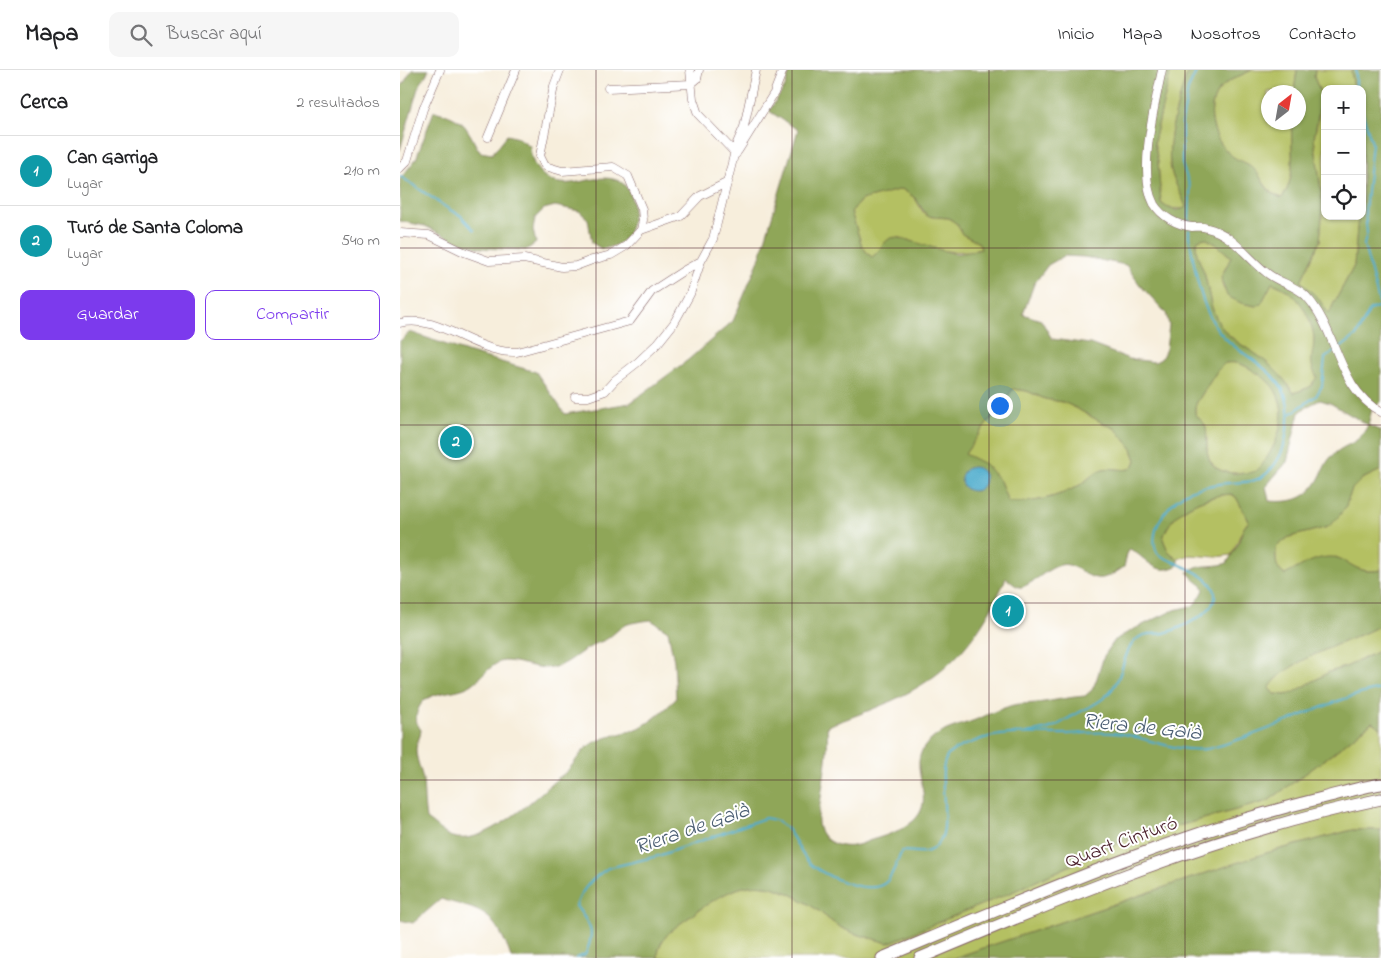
<!DOCTYPE html>
<html lang="es">
<head>
<meta charset="utf-8">
<style>
  :root { --surface:#fff; --page:#f6f6f6; --text:#202124; --muted:#757577; --line:#e0e0e0; --accent:#7c3aed }
  body { margin:0; font-family:"Indie Flower",sans-serif; background:var(--page); color:var(--text) }
  .controls { position:absolute; right:15px; top:15px; display:grid; overflow:hidden; border-radius:10px; box-shadow:0 1px 4px #0004 }
  .controls button { width:45px; height:45px; display:grid; place-items:center; padding:0; border:0; border-bottom:1px solid var(--line); background:var(--surface); color:var(--text); font:25px sans-serif }
  .compass { position:absolute; left:861px; top:15px; width:45px; height:45px; border-radius:50%; background:var(--surface); box-shadow:0 1px 4px #0004; rotate:31deg }
  .you { position:absolute; left:599px; top:335px; width:18px; height:18px; margin:-12px; border:4px solid #fff; border-radius:50%; background:#1a73e8; box-shadow:0 0 0 8px #1a73e833 }
  .badge { display:grid; place-items:center; width:32px; height:32px; border-radius:50%; background:var(--accent); color:#fff; font-size:16px; font-weight:700 }
  .pin { position:absolute; translate:-50% -50%; border:2px solid #fff; box-shadow:0 1px 5px #0006 }
  .list { margin:0; padding:0; list-style:none }
  h2 { display:flex; justify-content:space-between; align-items:center; height:65px; margin:0; padding:0 20px; font-size:21px }
  h2 small { font-size:16px; font-weight:400; color:var(--muted) }
  .list li { display:grid; grid-template-columns:32px 1fr auto; gap:15px; align-items:center; box-sizing:border-box; height:70px; padding:0 20px; border-top:1px solid var(--line) }
  .list b { display:block; font-size:19px; white-space:nowrap }
  .list p { margin:0; font-size:16px; white-space:nowrap; color:var(--muted) }
  .list em { font-size:16px; font-style:normal; color:var(--muted) }
  .actions { display:flex; gap:10px; padding:15px 20px }
  .actions a { flex:1; padding:11px 0; border:1px solid var(--accent); border-radius:10px; text-align:center; font-size:18px; color:var(--accent) }
  .actions .main { background:var(--accent); color:#fff }
  .icon { flex:none; width:28px; height:28px; fill:none; stroke:currentColor; stroke-width:2; stroke-linecap:round; stroke-linejoin:round }
  .map { position:relative; flex:none; width:981px; height:888px; overflow:hidden }
  header { display:flex; align-items:center; gap:30px; box-sizing:border-box; height:70px; padding:0 25px; background:var(--surface); border-bottom:1px solid var(--line) }
  header strong { font-size:24px }
  nav { display:flex; gap:28px; margin-inline-start:auto; font-size:18px }
  .search { width:350px; height:45px; background:var(--page); display:flex; align-items:center; gap:12px; box-sizing:border-box; padding:0 18px; border-radius:10px; color:var(--muted); font-size:19px }
  main { display:flex }
  aside { flex:1; background:var(--surface) }
  .map>svg:first-child { display:block }
  .green { fill:#b4c062; stroke:#7f7046 }
  .forest { fill:#8fa658; stroke:#6c6242; fill-rule:evenodd }
  .water { fill:#4daccc; stroke:#4c667c }
  .lines { fill:none; stroke-linecap:round; stroke-linejoin:round }
  .stream { stroke:#4daccc; stroke-width:2 }
  .minor-casing { stroke:#876769; stroke-width:9 }
  .highway-casing { stroke:#876769; stroke-width:13 }
  .minor { stroke:#fff; stroke-width:8 }
  .highway { stroke:#fff; stroke-width:11 }
  .grid { fill:none; stroke:#4a1f2b; stroke-width:1; stroke-opacity:0.55 }
  .labels { text-anchor:middle; stroke-width:4; stroke-linejoin:round; paint-order:stroke }
  .street-label { font-size:21px; fill:#4a1f2b; stroke:#fff }
  .water-label { font-size:22px; font-style:italic; fill:#4b5e73; stroke:#fff }
</style>
</head>
<body>
<header>
<strong>Mapa</strong>
<div class="search"><svg class="icon" aria-label="search" viewBox="0 0 24 24"><circle cx="10" cy="10" r="6"/><path d="M15 15l6 6"/></svg>Buscar aquí</div>
<nav><a>Inicio</a><a>Mapa</a><a>Nosotros</a><a>Contacto</a></nav>
</header>
<main>
<aside>
<h2>Cerca<small>2 resultados</small></h2>
<ul class="list">
<li><span class="badge" style="background:#0f9aa8">1</span><div><b>Can Garriga</b><p>Lugar</p></div><em>210 m</em></li>
<li><span class="badge" style="background:#0f9aa8">2</span><div><b>Turó de Santa Coloma</b><p>Lugar</p></div><em>540 m</em></li>
</ul>
<div class="actions"><a class="main">Guardar</a><a>Compartir</a></div>
</aside>
<div class="map">
<svg width="981" height="888" viewBox="0 0 981 888">
  <rect width="100%" height="100%" fill="#fff"/>
  <filter id="ink" filterUnits="userSpaceOnUse"><feTurbulence type="fractalNoise" baseFrequency=".02" numOctaves="2"/><feDisplacementMap in="SourceGraphic" scale="10" xChannelSelector="R" yChannelSelector="G"/><feConvolveMatrix kernelMatrix="1 2 1 2 8 2 1 2 1" color-interpolation-filters="sRGB"/></filter>
  <filter id="wash" filterUnits="userSpaceOnUse"><feTurbulence type="fractalNoise" baseFrequency=".0096" numOctaves="4" result="noise"/><feDisplacementMap in="SourceGraphic" scale="20" xChannelSelector="R" yChannelSelector="G"/><feGaussianBlur stdDeviation="1.12" result="paint"/><feColorMatrix in="noise" values="0 0 0 0 0 0 0 0 0 0 0 0 0 0 0 0 0 1.4 0 .05"/><feComposite in="paint" operator="in"/></filter>
  <g filter="url(#wash)">
    <rect width="100%" height="100%" fill="#f7eedc"/>
    <path class="green" d="M771 0H788C779 31 765 69 771 100 774 113 782 125 786 137L783 139 767 138 761 133 758 92 754 72Z
      M852 0H897L894 22H868V52L892 53C890 79 898 105 882 128 866 122 864 111 854 99 848 92 837 91 831 86 812 70 803 35 822 17 830 9 842 5 852 0Z
      M915 0H951L954 19H925V146H958L954 196 933 235 929 245 918 228 901 211 920 171 923 135 914 68 921 34 920 22 914 7Z
      M502 119 515 128 523 142 532 147 549 148 557 154 562 164 579 173 581 179C559 183 544 183 522 175 513 172 505 168 495 167L483 175 476 184 472 187 468 184 462 176 451 142 461 130Z
      M805 168 816 174 831 187C829 194 824 199 822 205 818 225 840 234 856 236L863 230 872 213C898 222 915 245 914 273 914 284 911 297 917 307L910 317 894 323C891 319 888 315 885 311 878 302 869 294 860 287 846 277 829 269 819 253 810 239 809 222 805 206 802 194 792 181 798 170Z
      M825 293C839 291 846 296 857 303 889 322 886 354 870 383 866 390 861 400 853 403 847 404 839 403 833 403 825 402 819 401 813 395 804 385 808 370 806 358 805 352 798 349 795 343V337L797 332 817 301Z
      M613 319 627 321 645 329 663 332 674 337 701 352 716 359 732 379 736 390 734 395 730 399C721 401 711 397 703 399 694 401 688 410 680 415 659 427 632 434 608 432L600 411 565 384C580 361 598 341 613 319Z
      M981 400V500C962 504 952 496 936 487L902 497 885 505C874 498 876 489 876 477L889 467 928 457 945 438 952 419 962 409Z
      M831 424 836 427 849 451C840 460 838 474 831 485L816 487 790 485 778 489 768 481 763 469C770 440 803 426 831 424Z
      M981 555V580L948 596 929 602 893 623 885 625 875 624 869 619C885 589 951 572 981 555Z
      M972 652 981 658V760H952L866 783 554 888H258C257 869 274 858 288 848 340 809 364 803 419 841 426 847 433 853 440 857 455 865 472 868 488 873L612 822 724 771 868 731 932 684Z"/>
    <path class="forest" d="M12 0H29L18 18 0 80V19Z
      M390 0H771L754 72 758 92 761 133C768 139 778 143 786 137 782 125 774 113 771 100 765 69 779 31 788 0H852C842 5 830 9 822 17 803 35 812 70 831 85 837 91 848 92 854 99 865 111 864 122 882 128 898 105 890 79 892 53L898 52V22H894L897 0H915L914 7 920 22 921 30 914 68 923 135 920 171 901 211 918 228 929 244 933 235 954 196 958 146H962V19H954L951 0H981V332L972 339 968 355 981 361V400L962 409 952 419 945 438 935 451 928 457 889 467 876 477C876 489 874 498 885 505 898 498 914 487 929 487 949 486 953 506 981 500V555C951 572 885 589 869 619L875 624 885 625 893 623 929 602 948 596 981 580V658L972 652 932 684 868 731 724 771 612 822 488 873C472 868 455 865 440 857 433 853 426 847 419 841 364 803 340 809 288 848 274 858 257 869 258 888H111C108 875 98 856 88 847 76 837 55 834 41 829L13 853 0 850V271L10 262 70 283 136 302 165 344 230 333 288 290 333 251 359 190 398 60 369 41 385 17ZM502 119 515 128 527 146 549 148 557 154 562 164 579 173 581 179C573 181 562 184 554 183 540 181 499 165 491 168 482 172 480 182 472 187L468 184 462 176 451 142 461 130ZM805 168 816 174 831 187 821 208 827 226 841 233 856 236 861 234 872 213C895 221 905 236 912 258 913 262 914 265 914 269 914 285 907 292 917 307L910 317 894 323C890 319 888 315 885 311 878 302 869 294 860 287 846 277 828 269 819 253 810 239 809 222 805 206 802 194 792 181 798 170ZM664 186 684 187 726 195 740 215 766 243 769 255 766 279 761 289 755 292 729 289 690 274 652 269 641 250 623 244 634 214 648 195ZM825 293C839 291 846 296 857 303 890 323 886 357 868 386 864 392 860 400 853 402 847 404 839 403 833 403 825 402 819 401 813 395 804 385 808 370 806 358 805 352 798 349 795 343V337L797 332 817 301ZM613 319 627 321 645 329 663 332 674 337 701 352 716 359 732 379 736 390 734 395 730 399C721 401 711 397 703 399 694 402 688 410 680 415 659 427 632 434 608 432L600 411 585 394 565 384C580 361 598 341 613 319ZM920 330 930 333 968 355C957 377 948 371 933 385 927 390 924 398 921 405 909 429 894 433 869 431L866 416 887 392 899 343 906 337ZM579 400 584 406 583 415 576 421 566 419 562 415ZM831 424 836 427 849 451 843 459 838 474 827 493C815 498 793 493 788 503 803 521 812 512 793 536L774 540 730 561 715 570 704 586 696 611 692 620 685 626C669 627 653 631 637 633 627 634 616 633 607 637 596 640 586 646 575 650 560 656 544 658 531 670 493 701 565 742 478 768 469 770 461 775 453 776 439 778 424 772 419 758 416 748 420 738 421 728 424 704 429 680 427 656 469 641 516 625 549 594 575 570 592 540 606 508 610 511 615 516 619 517 627 519 647 498 660 495 676 491 686 511 703 508 711 506 718 501 724 497L727 484 730 479C747 488 756 508 778 495V489L768 481 763 469C770 440 803 426 831 424ZM251 550 268 561 274 591 276 629C265 639 253 651 239 658 224 664 199 667 187 677 176 687 172 700 158 708 135 728 85 777 52 767 43 764 34 754 26 749 24 736 24 723 23 710 21 699 16 690 16 679 16 673 21 667 21 660 17 654 15 651 17 643 23 618 53 626 71 615 81 609 92 592 104 591 123 591 142 603 161 595 171 591 180 582 190 577 195 573 202 572 207 569 213 565 219 558 225 555 233 552 243 551 251 550Z
      M34 41C46 44 62 49 68 61 73 68 75 75 80 82L92 84 107 65 119 68 130 76C131 89 134 98 144 106 167 125 195 100 219 111 238 120 236 158 223 170 217 176 210 177 202 179L192 173 188 149 179 141 155 136 144 139 135 148 133 160 136 173 126 180 81 178 58 172 25 156 0 151V109L16 89Z
      M952 760H981V888H554L866 783Z"/>
    <path class="water" d="M561 409a12 12 0 1 1 24 0a12 12 0 1 1-24 0Z"/>
    <g class="lines">
      <path class="stream" d="M956 19V0
        M0 106 50 140 60 145 74 160
        M789 155 790 125V117L782 94V53L788 19 797 0
        M939 279 956 266 970 240 980 236 964 175 967 163 965 142 972 73 962 41
        M889 345 916 326 922 316 925 288 935 281
        M627 663C635 661 645 661 653 657 661 654 668 648 676 644 694 635 710 628 718 609 724 595 726 577 738 568 746 562 755 565 764 563 779 559 817 543 815 524 814 503 772 494 758 484 744 461 773 425 795 419 805 416 818 414 828 413 837 412 846 413 855 410 867 407 878 392 882 381 886 372 887 360 888 351 894 297 836 291 814 254 798 228 795 196 789 167V160
        M176 888 185 885C196 861 191 856 176 836 182 818 193 808 208 798L258 786 365 748C390 750 393 772 406 789 416 804 471 828 486 812 492 807 498 789 502 781 509 781 518 783 525 782 564 773 529 702 550 683 558 676 572 673 581 669 608 661 639 664 668 664 688 663 708 661 728 665 753 671 780 682 806 679 819 677 833 671 846 667 891 652 934 628 981 619"/>
    </g>
  </g>
  <g filter="url(#ink)">
    <g class="lines">
      <defs>
        <path id="minor" d="M160 0 154 16 140 86 145 96 162 101 213 97 228 106 242 139 243 150 241 160
          M290 0 293 29 298 44 336 84
          M762 0C755 34 737 103 754 134 762 147 777 155 792 157 797 157 802 156 807 158 833 164 847 188 867 203 879 213 895 215 906 226 938 260 937 318 981 342
          M208 18 291 14 297 9 299 0
          M88 67 116 0
          M338 81 374 23 383 0
          M0 98 7 91 23 39 40 0
          M0 163 29 165 64 182 89 191 124 189 162 197 176 196 192 190 211 185 226 176 241 160 281 146 300 126 328 112
          M0 253C35 244 68 276 102 281 107 282 112 282 117 282L230 251 252 221 283 201 301 191
          M175 327H188L205 321 215 310 238 292 258 273 274 253 290 224 301 191 313 169 337 73 344 57 356 0"/>
        <path id="highway" d="M482 888C627 828 769 765 922 728 942 723 961 717 981 714
          M520 888C672 824 819 763 981 729"/>
      </defs>
      <use href="#minor" class="minor-casing"/>
      <use href="#highway" class="highway-casing"/>
      <use href="#minor" class="minor"/>
      <use href="#highway" class="highway"/>
    </g>
  </g>
  <path class="grid" d="M196 0V888M392 0V888M589 0V888M785 0V888M0 178H981M0 355H981M0 533H981M0 710H981"/>
  <g class="labels">
    <g class="street-label">
      <text transform="translate(721 771) rotate(-20)" y="7">Quart Cinturó</text>
    </g>
    <g class="water-label">
      <text transform="translate(742 655) rotate(6)" y="8">Riera de Gaià</text>
      <text transform="translate(291 757) rotate(-19)" y="8">Riera de Gaià</text>
    </g>
  </g>
</svg>
<div class="controls">
<button>+</button>
<button>−</button>
<button><svg class="icon" aria-label="locate" viewBox="0 0 24 24"><circle cx="12" cy="12" r="6"/><path d="M12 2v4M12 18v4M2 12h4M18 12h4"/></svg></button>
</div>
<svg class="compass" viewBox="-18 -18 36 36"><path d="M0-13l5 13h-10z" fill="#e53935"/><path d="M0 13l5-13h-10z" fill="#757577"/></svg>
<div class="you"></div>
<div class="pin badge" style="left:608px;top:541px;background:#0f9aa8">1</div>
<div class="pin badge" style="left:56px;top:372px;background:#0f9aa8">2</div>
</div>
</main>
</body>
</html>
